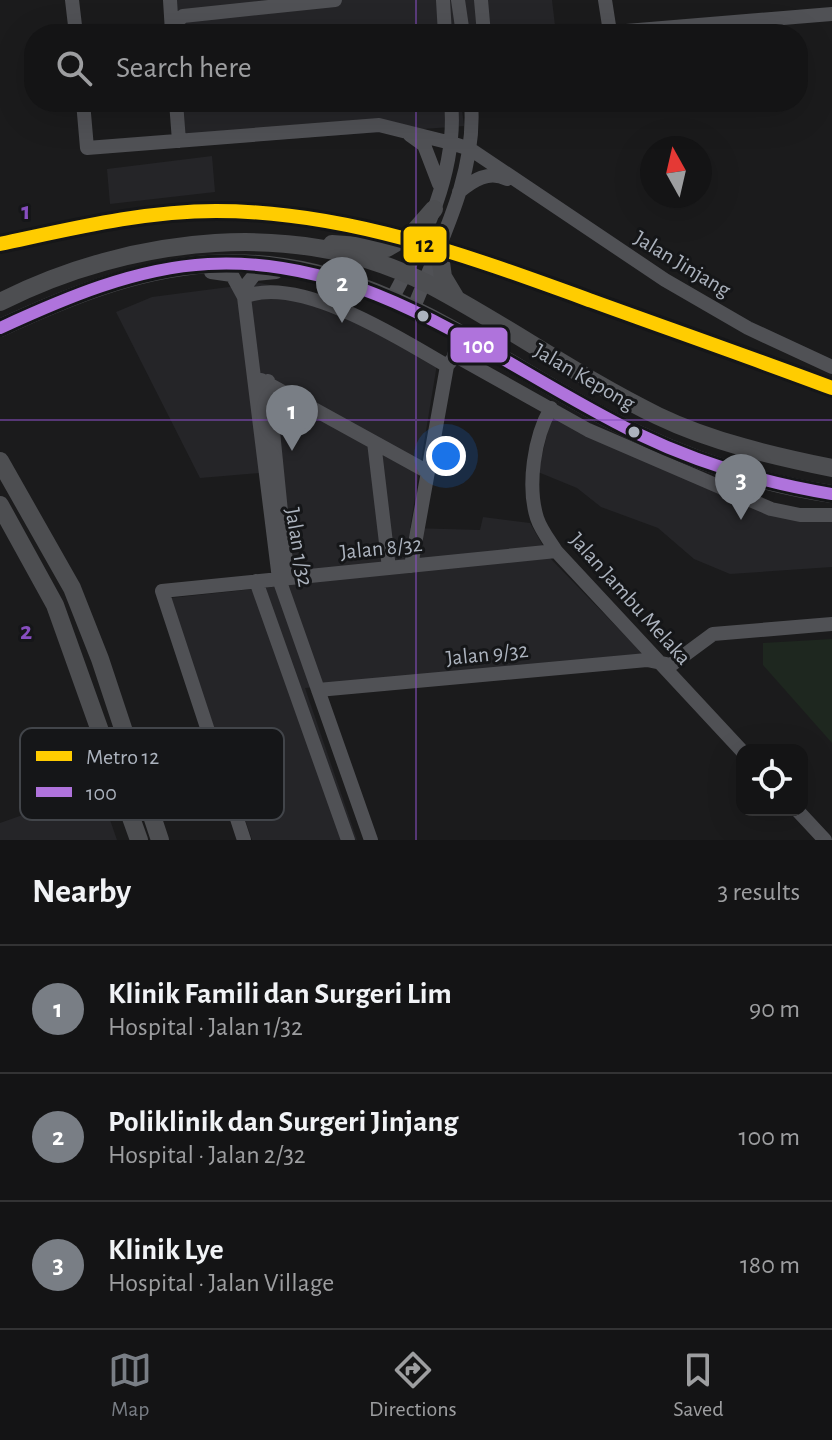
<!DOCTYPE html>
<html lang="en">
<head>
<meta charset="utf-8">
<style>
  :root { --surface:#141415; --page:#212122; --text:#f1f3f6; --muted:#9d9ea0; --line:#333334; --accent:#797e85 }
  body { margin:0; font-family:"Alegreya Sans",sans-serif; background:var(--page); color:var(--text) }
  .controls { position:absolute; right:24px; bottom:24px; display:grid; overflow:hidden; border-radius:16px; box-shadow:0 8px 32px #0002 }
  .controls button { width:72px; height:72px; display:grid; place-items:center; padding:0; border:0; border-bottom:2px solid var(--line); background:var(--surface); color:var(--text); font:40px sans-serif }
  .compass { position:absolute; left:640px; top:136px; width:72px; height:72px; border-radius:50%; background:var(--surface); box-shadow:0 8px 32px #0002; rotate:352deg }
  .you { position:absolute; left:446px; top:456px; width:28px; height:28px; margin:-20px; border:6px solid #fff; border-radius:50%; background:#1a73e8; box-shadow:0 0 0 12px #1a73e833 }
  .badge { display:grid; place-items:center; width:52px; height:52px; border-radius:50%; background:var(--accent); color:#fff; font-size:26px; font-weight:700 }
  .pin { position:absolute; translate:-50% -66px; filter:drop-shadow(0 2px 4px #0008) }
  .pin::after { content:''; position:absolute; top:42px; width:28px; height:24px; background:inherit; clip-path:polygon(0 0,100% 0,50% 100%) }
  .list { margin:0; padding:0; list-style:none }
  h2 { display:flex; justify-content:space-between; align-items:center; height:104px; margin:0; padding:0 32px; font-size:34px }
  h2 small { font-size:26px; font-weight:400; color:var(--muted) }
  .list li { display:grid; grid-template-columns:52px 1fr auto; gap:24px; align-items:center; box-sizing:border-box; height:128px; padding:0 32px; border-top:2px solid var(--line) }
  .list b { display:block; font-size:30px; white-space:nowrap }
  .list p { margin:0; font-size:26px; white-space:nowrap; color:var(--muted) }
  .list em { font-size:26px; font-style:normal; color:var(--muted) }
  .icon { flex:none; width:44px; height:44px; fill:none; stroke:currentColor; stroke-width:2; stroke-linecap:round; stroke-linejoin:round }
  .map { position:relative; flex:none; width:832px; height:840px; overflow:hidden }
  .search { position:absolute; background:var(--surface); box-shadow:0 8px 32px #0002; left:24px; right:24px; top:24px; height:88px; display:flex; align-items:center; gap:20px; box-sizing:border-box; padding:0 28px; border-radius:32px; color:var(--muted); font-size:30px }
  .sheet { height:488px; background:var(--surface) }
  nav { display:flex; justify-content:space-around; align-items:center; box-sizing:border-box; height:112px; border-top:2px solid var(--line); background:var(--surface); font-size:22px; color:var(--muted) }
  nav a { display:grid; justify-items:center; gap:4px }
  nav .on { color:var(--accent) }
  .map>svg:first-child { display:block }
  .built { fill:#252528 }
  .park { fill:#1e271f }
  .lines { fill:none; stroke-linecap:round; stroke-linejoin:round }
  .minor { stroke:#505155; stroke-width:14 }
  .major { stroke:#4d4e51; stroke-width:18 }
  .bus-1-casing { stroke:#151618; stroke-width:18 }
  .bus-1 { stroke:#af73dc; stroke-width:12 }
  .metro-1-casing { stroke:#151618; stroke-width:20 }
  .metro-1 { stroke:#fc0; stroke-width:14 }
  .grid { fill:none; stroke:#874ebf; stroke-width:2; stroke-opacity:0.55 }
  .bus-dot { fill:#acb3be; stroke:#151618; stroke-width:3 }
  .labels { text-anchor:middle; stroke-width:6; stroke-linejoin:round; paint-order:stroke }
  .street-label { font-size:22px; fill:#acb3be; stroke:#151618 }
  .key { fill:#151618; stroke:#42454a; stroke-width:2 }
  .key-label { font-size:22px; fill:#acb3be }
  .grid-label { font-size:26px; text-anchor:middle; font-weight:bold; fill:#874ebf; stroke:#151618; stroke-width:6; stroke-linejoin:round; paint-order:stroke }
  .line-badge { stroke:#151618; stroke-width:3 }
  .badge-label { font-size:22px; text-anchor:middle; font-weight:bold; fill:#fff }
  .pale-badge-label { font-size:22px; text-anchor:middle; font-weight:bold; fill:#111 }
</style>
</head>
<body>
<div class="map">
<svg width="832" height="840" viewBox="0 0 832 840">
  <rect width="100%" height="100%" fill="#1b1b1c"/>
  <path class="built" d="M173 0H552L556 34H175Z
    M178 102H461L464 126 181 147Z
    M212 156 215 192 110 204 107 169Z
    M260 283 327 296 437 364 410 528 480 530 483 517 530 523 550 558 643 654 305 688 357 840H252L170 598 290 585 272 472 200 478 116 312 152 297Z
    M552 414 770 513 832 520V567L730 574 694 559 658 528 601 507 577 488 538 472Z
    M99 788 117 840H0V823Z"/>
  <path class="park" d="M832 639V743L763 665V643Z"/>
  <g class="lines">
    <path class="minor" d="M72 0 76 34
      M170 0 172 32
      M443 0 445 34
      M458 0 463 34
      M481 0 484 34
      M605 0 610 32
      M172 26 183 16 335 0
      M590 34 832 14
      M83 102 87 148 379 125 451 143 470 149 665 280 748 328 832 367
      M176 102 179 141
      M410 135 424 145 439 184
      M459 192C473 180 489 170 507 179
      M211 272 232 275 244 297 279 579 371 840
      M244 297C298 274 400 338 447 366
      M244 297 247 284 255 274 276 272
      M393 297C424 240 458 169 451 102
      M414 307C440 242 477 174 471 102
      M454 355 588 430 771 509 800 515H832
      M261 380 428 472
      M268 381 286 562 288 570 301 577
      M551 408C534 437 527 486 537 518 541 530 549 540 556 551L742 751
      M374 442 389 568
      M411 566 447 366 470 337
      M256 581 348 840
      M318 690 647 660 671 665 713 634 832 624
      M797 810 825 840
      M244 840 162 591 556 551"/>
    <path class="major" d="M332 244 387 248 413 233 434 209
      M439 248 443 277 455 297
      M0 302C131 236 299 216 432 286 509 327 580 378 658 416 712 442 774 456 832 468
      M0 328C67 297 133 270 208 264 377 252 494 365 636 433 697 462 764 484 832 494
      M0 461 72 588 100 659 160 840
      M0 505 55 605 139 840"/>
    <defs>
      <path id="bus-1" d="M0 328C65 298 135 268 208 264 372 255 497 365 636 433 698 463 764 483 832 494"/>
    </defs>
    <use href="#bus-1" class="bus-1-casing"/>
    <use href="#bus-1" class="bus-1"/>
    <defs>
      <path id="metro-1" d="M0 244C71 229 143 211 216 211 347 211 471 257 592 301 672 330 752 358 832 388"/>
    </defs>
    <use href="#metro-1" class="metro-1-casing"/>
    <use href="#metro-1" class="metro-1"/>
  </g>
  <path class="grid" d="M416 0V34M416 102V840M0 420H832"/>
  <g class="bus-dot">
    <circle cx="423" cy="316" r="7"/>
    <circle cx="634" cy="432" r="7"/>
  </g>
  <g class="labels">
    <g class="street-label">
      <text transform="translate(683 263) rotate(31)" y="8">Jalan Jinjang</text>
      <text transform="translate(585 376) rotate(30)" y="8">Jalan Kepong</text>
      <text transform="translate(300 547) rotate(80)" y="8">Jalan 1/32</text>
      <text transform="translate(381 547) rotate(-6)" y="8">Jalan 8/32</text>
      <text transform="translate(631 598) rotate(48)" y="8">Jalan Jambu Melaka</text>
      <text transform="translate(487 653) rotate(-6)" y="8">Jalan 9/32</text>
    </g>
  </g>
  <rect x="20" y="728" width="264" height="92" rx="12" class="key"/>
  <rect x="36" y="751" width="36" height="10" fill="#fc0"/>
  <rect x="36" y="787" width="36" height="10" fill="#af73dc"/>
  <g class="key-label">
    <text x="86" y="764">Metro 12</text>
    <text x="86" y="800">100</text>
  </g>
  <g class="grid-label">
    <text x="26" y="219">1</text>
    <text x="26" y="639">2</text>
  </g>
  <g class="line-badge">
    <rect x="402" y="225" width="46" height="39" rx="8" fill="#fc0"/>
    <rect x="449" y="326" width="60" height="38" rx="8" fill="#af73dc"/>
  </g>
  <g class="badge-label">
    <text x="479" y="353">100</text>
  </g>
  <g class="pale-badge-label">
    <text x="425" y="252">12</text>
  </g>
</svg>
<div class="controls">
<button><svg class="icon" aria-label="locate" viewBox="0 0 24 24"><circle cx="12" cy="12" r="6"/><path d="M12 2v4M12 18v4M2 12h4M18 12h4"/></svg></button>
</div>
<svg class="compass" viewBox="-18 -18 36 36"><path d="M0-13l5 13h-10z" fill="#e53935"/><path d="M0 13l5-13h-10z" fill="#9d9ea0"/></svg>
<div class="you"></div>
<div class="pin badge" style="left:292px;top:451px">1</div>
<div class="pin badge" style="left:342px;top:323px">2</div>
<div class="pin badge" style="left:741px;top:520px">3</div>
<div class="search"><svg class="icon" aria-label="search" viewBox="0 0 24 24"><circle cx="10" cy="10" r="6"/><path d="M15 15l6 6"/></svg>Search here</div>
</div>
<section class="sheet">
<h2>Nearby<small>3 results</small></h2>
<ul class="list">
<li><span class="badge">1</span><div><b>Klinik Famili dan Surgeri Lim</b><p>Hospital · Jalan 1/32</p></div><em>90 m</em></li>
<li><span class="badge">2</span><div><b>Poliklinik dan Surgeri Jinjang</b><p>Hospital · Jalan 2/32</p></div><em>100 m</em></li>
<li><span class="badge">3</span><div><b>Klinik Lye</b><p>Hospital · Jalan Village</p></div><em>180 m</em></li>
</ul>
</section>
<nav>
<a class="on"><svg class="icon" aria-label="map" viewBox="0 0 24 24"><path d="M3 6l6-2 6 2 6-2v14l-6 2-6-2-6 2zM9 4v14M15 6v14"/></svg>Map</a>
<a><svg class="icon" aria-label="directions" viewBox="0 0 24 24"><path d="M12 3l9 9-9 9-9-9zM9 14v-3h6M13 9l2 2-2 2"/></svg>Directions</a>
<a><svg class="icon" aria-label="saved" viewBox="0 0 24 24"><path d="M7 4h10v16l-5-4-5 4z"/></svg>Saved</a>
</nav>
</body>
</html>
